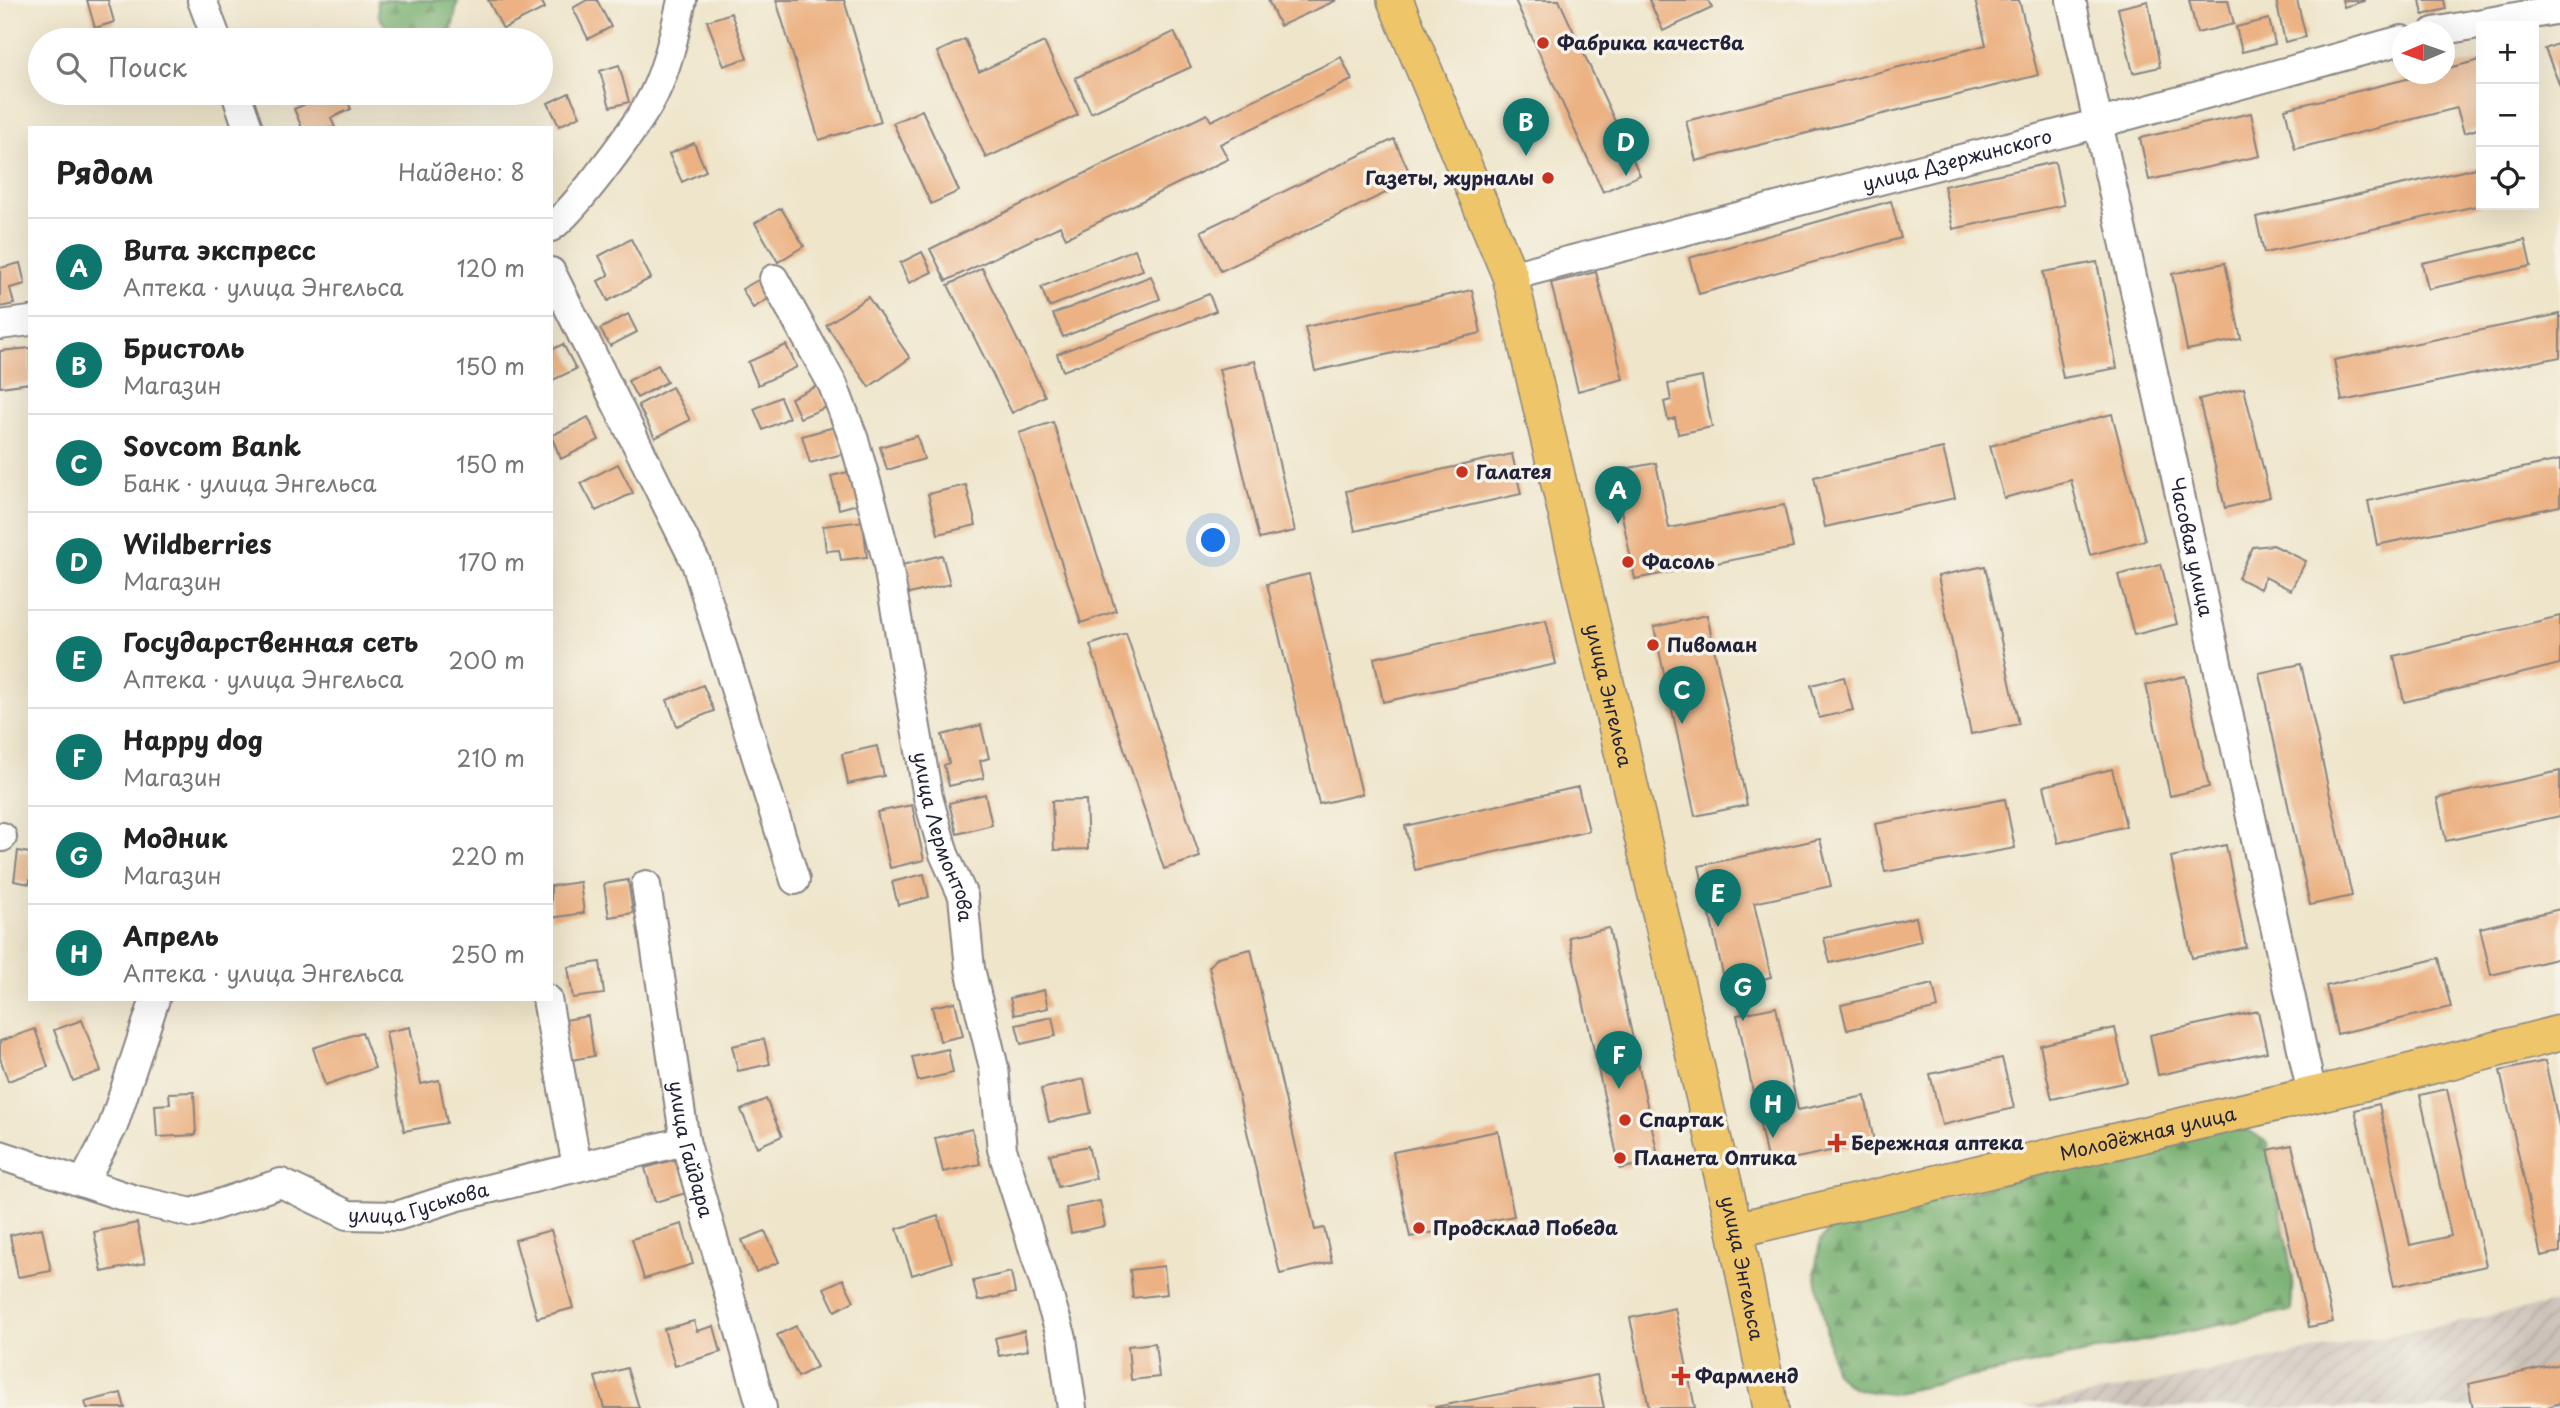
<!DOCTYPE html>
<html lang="ru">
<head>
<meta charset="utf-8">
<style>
  :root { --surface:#fff; --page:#f2f2f2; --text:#222; --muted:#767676; --line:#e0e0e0; --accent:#0f766e }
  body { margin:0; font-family:"Playpen Sans",sans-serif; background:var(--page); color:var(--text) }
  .controls { position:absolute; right:21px; top:21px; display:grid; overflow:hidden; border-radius:0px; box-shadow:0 7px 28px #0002 }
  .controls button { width:63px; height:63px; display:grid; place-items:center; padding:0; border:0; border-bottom:2px solid var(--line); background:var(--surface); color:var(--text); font:35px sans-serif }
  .compass { position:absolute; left:2392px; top:21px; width:63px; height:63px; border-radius:50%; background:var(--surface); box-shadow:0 7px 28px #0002; rotate:268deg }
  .you { position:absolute; left:1214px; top:541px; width:24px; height:24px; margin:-18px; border:5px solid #fff; border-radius:50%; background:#1a73e8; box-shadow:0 0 0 10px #1a73e833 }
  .badge { display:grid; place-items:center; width:46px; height:46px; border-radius:50%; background:var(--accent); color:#fff; font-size:23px; font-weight:700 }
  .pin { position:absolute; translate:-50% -58px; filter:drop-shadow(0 2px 4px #0008) }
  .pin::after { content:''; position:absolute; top:37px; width:24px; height:21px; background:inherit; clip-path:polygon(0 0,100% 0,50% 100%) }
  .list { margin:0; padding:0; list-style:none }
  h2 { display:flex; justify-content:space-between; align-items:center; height:91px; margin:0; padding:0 28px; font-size:30px }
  h2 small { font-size:23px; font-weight:400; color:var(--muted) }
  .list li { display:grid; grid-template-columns:46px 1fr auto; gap:21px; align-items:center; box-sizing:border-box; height:98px; padding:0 28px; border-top:2px solid var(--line) }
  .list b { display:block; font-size:26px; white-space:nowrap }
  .list p { margin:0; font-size:23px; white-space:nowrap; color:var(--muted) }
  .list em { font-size:23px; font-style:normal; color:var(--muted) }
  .icon { flex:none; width:38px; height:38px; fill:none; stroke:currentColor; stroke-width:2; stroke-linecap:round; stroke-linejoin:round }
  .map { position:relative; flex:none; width:2560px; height:1408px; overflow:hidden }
  .search { position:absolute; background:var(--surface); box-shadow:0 7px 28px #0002; left:28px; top:28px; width:525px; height:77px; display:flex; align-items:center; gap:18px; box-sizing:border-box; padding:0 24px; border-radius:38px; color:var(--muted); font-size:26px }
  .panel { position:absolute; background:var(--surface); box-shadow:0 7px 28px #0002; left:28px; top:126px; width:525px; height:875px; border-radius:0px }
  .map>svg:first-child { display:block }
  .industrial { fill:url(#industrial-furrows) }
  .forest { fill:url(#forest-firs); stroke:#4b6854; stroke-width:2 }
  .building { fill:#ecb284 }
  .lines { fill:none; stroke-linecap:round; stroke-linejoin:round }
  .minor-casing { stroke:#888482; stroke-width:32 }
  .major-casing { stroke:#888482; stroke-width:38 }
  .minor { stroke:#fff; stroke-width:28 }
  .major { stroke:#eec569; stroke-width:35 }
  .poi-dot { fill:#c8321e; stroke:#f7f3e8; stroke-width:2.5 }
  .labels { text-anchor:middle; stroke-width:7; stroke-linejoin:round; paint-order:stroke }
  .poi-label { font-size:19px; font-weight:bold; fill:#22223b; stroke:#f7f3e8; text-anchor:start }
  .street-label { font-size:19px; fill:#22223b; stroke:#f7f3e8 }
</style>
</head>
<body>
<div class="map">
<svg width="2560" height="1408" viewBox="0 0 2560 1408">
  <defs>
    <pattern id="industrial-furrows" width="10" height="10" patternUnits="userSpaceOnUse" patternTransform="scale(1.75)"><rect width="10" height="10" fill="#ccc2b9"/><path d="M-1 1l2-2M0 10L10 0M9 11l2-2" fill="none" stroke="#afa6a0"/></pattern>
    <pattern id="forest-firs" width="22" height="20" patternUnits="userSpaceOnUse" patternTransform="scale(1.75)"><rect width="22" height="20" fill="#74af6e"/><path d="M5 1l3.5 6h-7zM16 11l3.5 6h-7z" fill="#5f8e5c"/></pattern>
  </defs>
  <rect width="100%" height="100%" fill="#f7f3e8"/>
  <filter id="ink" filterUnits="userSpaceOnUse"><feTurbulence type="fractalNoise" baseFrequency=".0143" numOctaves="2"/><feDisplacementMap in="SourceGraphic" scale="14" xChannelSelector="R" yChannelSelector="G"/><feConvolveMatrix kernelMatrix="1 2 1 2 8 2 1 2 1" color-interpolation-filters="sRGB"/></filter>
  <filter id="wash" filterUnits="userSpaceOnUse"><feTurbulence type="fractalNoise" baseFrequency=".00686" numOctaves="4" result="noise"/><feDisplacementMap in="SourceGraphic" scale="28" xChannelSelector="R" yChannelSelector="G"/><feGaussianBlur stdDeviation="1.57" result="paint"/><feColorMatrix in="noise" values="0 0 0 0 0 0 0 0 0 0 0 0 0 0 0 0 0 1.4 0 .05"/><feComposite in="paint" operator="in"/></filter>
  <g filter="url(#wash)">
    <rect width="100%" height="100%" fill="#eee5ca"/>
    <path class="industrial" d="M2560 1302V1408H2023Z"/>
    <path class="forest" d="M377 0H458L450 40H396L379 17Z
      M2226 1125 2242 1126 2268 1143 2293 1279 2291 1310 1890 1394C1865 1391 1848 1392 1834 1370L1815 1272 1820 1241 1831 1228Z"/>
    <g id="blocks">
      <path class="building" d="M87 0H108L114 22 95 28Z
        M488 0H541L545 8 503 29Z
        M587 0H597L611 27 588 39 573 8Z
        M776 0H844L881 122 819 140Z
        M1268 0H1337L1280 26Z
        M1515 0H1559L1640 175 1603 192Z
        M1649 0H1708L1712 8 1663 31Z
        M1975 0H2019L2038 75 1696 161 1686 121 1986 45Z
        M2189 0H2228L2234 24 2197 33Z
        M2276 0H2297L2306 37 2285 42Z
        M2342 0H2364V1L2344 7Z
        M2420 0H2444L2446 9 2423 15Z
        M2148 1 2160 67 2133 73 2118 8Z
        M731 13 747 58 724 66 707 21Z
        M2269 19 2275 44 2242 52 2236 27Z
        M1174 32 1191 67 1091 113 1075 78Z
        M965 39 979 72 1044 42 1078 115 986 158 937 52Z
        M2560 43V86L2545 49Z
        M1341 57 1352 80 1220 144 1228 159 1066 238 1060 226 946 281 930 249 1207 114 1211 121Z
        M2481 60V128L2464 133 2457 108 2295 149 2285 109 2427 74H2444V69Z
        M619 65 629 102 610 107 600 71Z
        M330 93H344L351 109 331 118 335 128H302L294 109Z
        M569 93 580 116 559 126 548 103Z
        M922 110 959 191 931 204 893 123Z
        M2251 113 2260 156 2149 180 2140 138Z
        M1394 139 1413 180 1221 271 1201 231Z
        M694 143 706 171 682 182 669 154Z
        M2055 162 2064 205 1953 229 1944 186Z
        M2481 167V205L2264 253 2256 217Z
        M1891 201 1901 238 1699 294 1689 258Z
        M781 208 804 246 778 262 755 223Z
        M631 239 651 278 608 301 598 281 609 275 599 256Z
        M2525 240 2531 266 2428 289 2422 263Z
        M1135 249 1143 270 1049 307 1041 287Z
        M922 252 932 272 909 283 900 263Z
        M2097 262 2117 368 2063 378 2043 272Z
        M20 263 25 284 10 288 14 304 0 307V268Z
        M2225 263 2241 339 2187 350 2172 274Z
        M982 268 1045 396 1012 413 948 285Z
        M1596 272 1623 379 1578 391 1551 283Z
        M765 276 776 294 753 308 742 289Z
        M1151 276 1160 299 1063 337 1053 314Z
        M1472 290 1481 333 1315 371 1305 327Z
        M1209 294 1216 311 1063 371 1057 354Z
        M868 297 910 358 869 387 826 325Z
        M628 314 637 332 610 346 600 329Z
        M2560 314V357L2342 401 2334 360Z
        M563 344 576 369 551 381V350Z
        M786 345 797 367 758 385 748 362Z
        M30 348V383L0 387V351Z
        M1255 361 1295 531 1259 539 1219 369Z
        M658 365 667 382 637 398 628 381Z
        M1702 377 1712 427 1678 434 1675 418 1668 420 1664 402 1671 400 1668 384Z
        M817 386 827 407 800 418 791 398Z
        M672 387 690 420 655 438 638 405Z
        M2244 388 2270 497 2225 508 2199 399Z
        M780 397 789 418 763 430 754 409Z
        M2112 414 2145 540 2090 555 2071 480 2004 498 1990 446Z
        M588 417 599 440 561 459 551 436Z
        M1053 422 1116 611 1081 623 1019 433Z
        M834 427 842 454 810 463 802 436Z
        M917 436 924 459 887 470 880 447Z
        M1943 448 1955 498 1825 527 1814 477Z
        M1512 454 1521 494 1355 531 1346 491Z
        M2560 460V506L2377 545 2368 501Z
        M1656 463 1669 528 1784 505 1793 548 1635 579 1613 471Z
        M618 464 633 493 596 511 581 483Z
        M852 471 861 503 839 509 831 476Z
        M966 485 976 525 938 534 928 494Z
        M863 521 867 557 841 560 839 550 826 551 823 526Z
        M2273 545 2306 561 2291 590 2265 577 2260 589 2238 578 2253 547Z
        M942 555 950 584 905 595 898 566Z
        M2161 564 2177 624 2134 635 2118 575Z
        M1985 566 2019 724 1971 734 1938 576Z
        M1309 574 1362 794 1319 804 1267 584Z
        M1707 615 1747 805 1695 816 1654 627Z
        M2560 616V664L2404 702 2394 656Z
        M1546 620 1556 664 1383 702 1374 658Z
        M1126 633 1200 857 1164 869 1090 645Z
        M2301 664 2352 896 2310 905 2259 673Z
        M2185 676 2209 787 2170 796 2146 685Z
        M1844 677 1853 710 1819 718 1811 685Z
        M703 685 714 711 677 726 667 700Z
        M981 725 989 758 980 761 984 778 949 786 944 765 949 763 942 735Z
        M877 746 884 776 848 784 842 754Z
        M2112 769 2126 826 2058 843 2044 786Z
        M2560 771V816L2446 841 2437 798Z
        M1578 787 1589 831 1415 870 1405 826Z
        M985 794 992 825 957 834 949 803Z
        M2005 799 2015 848 1885 872 1875 824Z
        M1086 800 1088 849 1054 850 1052 801Z
        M912 805 924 860 890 868 877 812Z
        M1820 839 1831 886 1754 903 1771 977 1726 988 1699 866Z
        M2226 845 2246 947 2192 958 2171 857Z
        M18 851 30 853V884L14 881Z
        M924 874 929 897 898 905 892 882Z
        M628 880 633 913 609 917 604 884Z
        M580 882 584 913 551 918V886Z
        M2560 909V958L2491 975 2480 928Z
        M1916 917 1921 941 1830 963 1824 938Z
        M1609 928 1659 1160 1620 1169 1569 937Z
        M1251 949 1315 1230 1324 1228 1332 1262 1280 1274 1209 967 1218 957Z
        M2439 958 2451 1007 2337 1034 2326 986Z
        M600 962 604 994 573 998 568 967Z
        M1933 984 1938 1008 1847 1030 1841 1005Z
        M1044 990 1048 1008 1014 1015 1010 998Z
        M955 1002 963 1036 940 1041 932 1007Z
        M1776 1007 1798 1110 1865 1096 1874 1142 1768 1164 1737 1015Z
        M2258 1011 2267 1052 2158 1075 2150 1035Z
        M588 1016 594 1056 571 1060 565 1020Z
        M1052 1017 1056 1036 1021 1044 1016 1025Z
        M82 1020 101 1071 73 1081 54 1030Z
        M410 1027 421 1084 439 1080 447 1123 404 1131 386 1032Z
        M2115 1028 2127 1082 2052 1099 2040 1045Z
        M35 1029 48 1067 8 1081 0 1058V1041Z
        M362 1032 375 1068 325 1085 313 1048Z
        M764 1039 770 1064 738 1071 732 1046Z
        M948 1049 953 1073 918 1081 912 1057Z
        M2002 1058 2014 1108 1942 1125 1930 1074Z
        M2545 1061 2560 1130V1252L2541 1256 2500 1071Z
        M1084 1079 1091 1113 1049 1122 1041 1089Z
        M2447 1089 2486 1266 2394 1286 2355 1110 2379 1104 2410 1245 2451 1236 2420 1095Z
        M194 1092 196 1135 157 1137 155 1105 170 1104 169 1093Z
        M766 1099 782 1136 757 1147 741 1110Z
        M972 1129 980 1164 943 1172 935 1138Z
        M1498 1131 1514 1216 1410 1237 1393 1152Z
        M2292 1145 2333 1322 2309 1327 2268 1150Z
        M1088 1146 1096 1178 1058 1187 1050 1154Z
        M676 1159 686 1193 655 1202 645 1168Z
        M1100 1201 1105 1226 1071 1233 1066 1208Z
        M938 1216 952 1262 912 1275 897 1229Z
        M137 1223 145 1263 102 1272 94 1232Z
        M682 1224 693 1264 644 1279 632 1239Z
        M42 1228 51 1271 18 1277 10 1235Z
        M551 1230 573 1308 537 1318 515 1240Z
        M765 1231 779 1262 756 1272 742 1240Z
        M1164 1266 1167 1294 1133 1298 1130 1270Z
        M1011 1272 1015 1293 978 1301 973 1281Z
        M843 1279 854 1301 835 1311 824 1288Z
        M1675 1308 1695 1408H1649L1630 1318Z
        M694 1321 697 1331 714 1326 721 1352 675 1366 664 1329Z
        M796 1326 817 1367 798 1377 777 1335Z
        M1024 1331 1028 1350 999 1356 995 1338Z
        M1155 1343 1159 1377 1131 1380 1128 1346Z
        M2560 1364V1403L2545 1408H2473L2468 1384Z
        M627 1368 639 1408H604L595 1377Z
        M1597 1375 1604 1408H1435V1407Z
        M121 1393 125 1408H87L85 1402Z"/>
    </g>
  </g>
  <g filter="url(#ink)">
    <use href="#blocks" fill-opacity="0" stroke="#888482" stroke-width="2"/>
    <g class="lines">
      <defs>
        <g id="minor">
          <path d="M202 0 217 40"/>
          <path id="s1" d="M2071 0 2312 1094"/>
          <path d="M2434 32 2560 9"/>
          <path d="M236 93 248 128"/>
          <path d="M551 227C574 212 641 121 654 94 668 65 675 31 682 0"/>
          <path d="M551 272 696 563 795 880"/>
          <path id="s2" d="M1510 276 2100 123 2402 40"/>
          <path id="s3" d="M774 279 833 385 854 440 873 506 887 560 928 797 944 854 963 896 970 969 994 1068 1002 1149 1062 1338 1072 1408"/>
          <path d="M0 325 30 321"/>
          <path d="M0 837H2"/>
          <path id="s4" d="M646 885 685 1141 762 1408"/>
          <path d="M547 999 577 1167"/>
          <path id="s5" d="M0 1155 135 1200 192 1213 281 1183 348 1215 397 1216 455 1197 685 1141"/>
          <path d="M84 1181 113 1126 155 999"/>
        </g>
        <g id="major">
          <path id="s6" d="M1395 0 1510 276 1735 1230 1771 1408"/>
          <path id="s7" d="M1735 1230 2381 1079 2560 1033"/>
        </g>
      </defs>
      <use href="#minor" class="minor-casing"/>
      <use href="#major" class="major-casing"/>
      <use href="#minor" class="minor"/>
      <use href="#major" class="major"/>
    </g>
  </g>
  <g class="poi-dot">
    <circle cx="1543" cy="43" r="7"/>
    <circle cx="1548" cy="178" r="7"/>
    <circle cx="1462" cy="472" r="7"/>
    <circle cx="1628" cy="562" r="7"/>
    <circle cx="1653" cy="645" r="7"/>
    <circle cx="1625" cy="1120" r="7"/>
    <path d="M1833.5 1132.5h7v7h7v7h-7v7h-7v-7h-7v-7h7z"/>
    <circle cx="1620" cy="1158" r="7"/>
    <circle cx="1419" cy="1228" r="7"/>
    <path d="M1677.5 1365.5h7v7h7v7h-7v7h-7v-7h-7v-7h7z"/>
  </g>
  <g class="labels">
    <g class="poi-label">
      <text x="1557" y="50">Фабрика качества</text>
      <text x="1534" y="185" text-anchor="end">Газеты, журналы</text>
      <text x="1476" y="479">Галатея</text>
      <text x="1642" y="569">Фасоль</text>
      <text x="1667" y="652">Пивоман</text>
      <text x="1639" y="1127">Спартак</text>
      <text x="1851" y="1150">Бережная аптека</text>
      <text x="1634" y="1165">Планета Оптика</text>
      <text x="1433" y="1235">Продсклад Победа</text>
      <text x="1695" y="1383">Фармленд</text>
    </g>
    <g class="street-label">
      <text dy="7" stroke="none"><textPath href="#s2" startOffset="462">улица Дзержинского</textPath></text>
      <text dy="7" stroke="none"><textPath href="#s1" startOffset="560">Часовая улица</textPath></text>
      <text dy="7" stroke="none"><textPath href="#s6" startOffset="730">улица Энгельса</textPath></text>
      <text dy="7" stroke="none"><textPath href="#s3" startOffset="588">улица Лермонтова</textPath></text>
      <text dy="7" stroke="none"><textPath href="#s7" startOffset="424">Молодёжная улица</textPath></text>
      <text dy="7" stroke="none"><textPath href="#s4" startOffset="268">улица Гайдара</textPath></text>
      <text dy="7" stroke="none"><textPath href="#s5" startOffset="441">улица Гуськова</textPath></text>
      <text dy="7" stroke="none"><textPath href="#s6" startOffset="1318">улица Энгельса</textPath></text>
    </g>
  </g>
</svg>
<div class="controls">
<button>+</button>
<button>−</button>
<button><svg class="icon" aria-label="locate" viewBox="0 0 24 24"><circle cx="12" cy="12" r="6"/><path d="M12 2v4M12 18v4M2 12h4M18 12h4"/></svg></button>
</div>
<svg class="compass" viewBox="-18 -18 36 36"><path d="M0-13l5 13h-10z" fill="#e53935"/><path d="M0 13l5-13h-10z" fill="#767676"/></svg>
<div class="you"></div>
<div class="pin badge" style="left:1618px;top:524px">A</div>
<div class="pin badge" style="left:1526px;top:156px">B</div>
<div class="pin badge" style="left:1682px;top:724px">C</div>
<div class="pin badge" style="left:1626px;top:176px">D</div>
<div class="pin badge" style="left:1718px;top:927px">E</div>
<div class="pin badge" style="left:1619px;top:1089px">F</div>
<div class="pin badge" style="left:1743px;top:1021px">G</div>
<div class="pin badge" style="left:1773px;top:1138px">H</div>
<div class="search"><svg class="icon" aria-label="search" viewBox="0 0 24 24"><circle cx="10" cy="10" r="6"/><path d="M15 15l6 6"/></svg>Поиск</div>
<section class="panel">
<h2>Рядом<small>Найдено: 8</small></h2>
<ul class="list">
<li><span class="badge">A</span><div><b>Вита экспресс</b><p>Аптека · улица Энгельса</p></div><em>120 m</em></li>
<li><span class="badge">B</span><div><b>Бристоль</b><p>Магазин</p></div><em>150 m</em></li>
<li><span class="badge">C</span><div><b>Sovcom Bank</b><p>Банк · улица Энгельса</p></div><em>150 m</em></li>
<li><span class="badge">D</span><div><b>Wildberries</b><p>Магазин</p></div><em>170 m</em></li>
<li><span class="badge">E</span><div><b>Государственная сеть</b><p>Аптека · улица Энгельса</p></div><em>200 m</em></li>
<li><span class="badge">F</span><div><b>Happy dog</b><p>Магазин</p></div><em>210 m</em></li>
<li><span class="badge">G</span><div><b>Модник</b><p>Магазин</p></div><em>220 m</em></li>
<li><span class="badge">H</span><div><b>Апрель</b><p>Аптека · улица Энгельса</p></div><em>250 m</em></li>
</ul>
</section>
</div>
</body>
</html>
